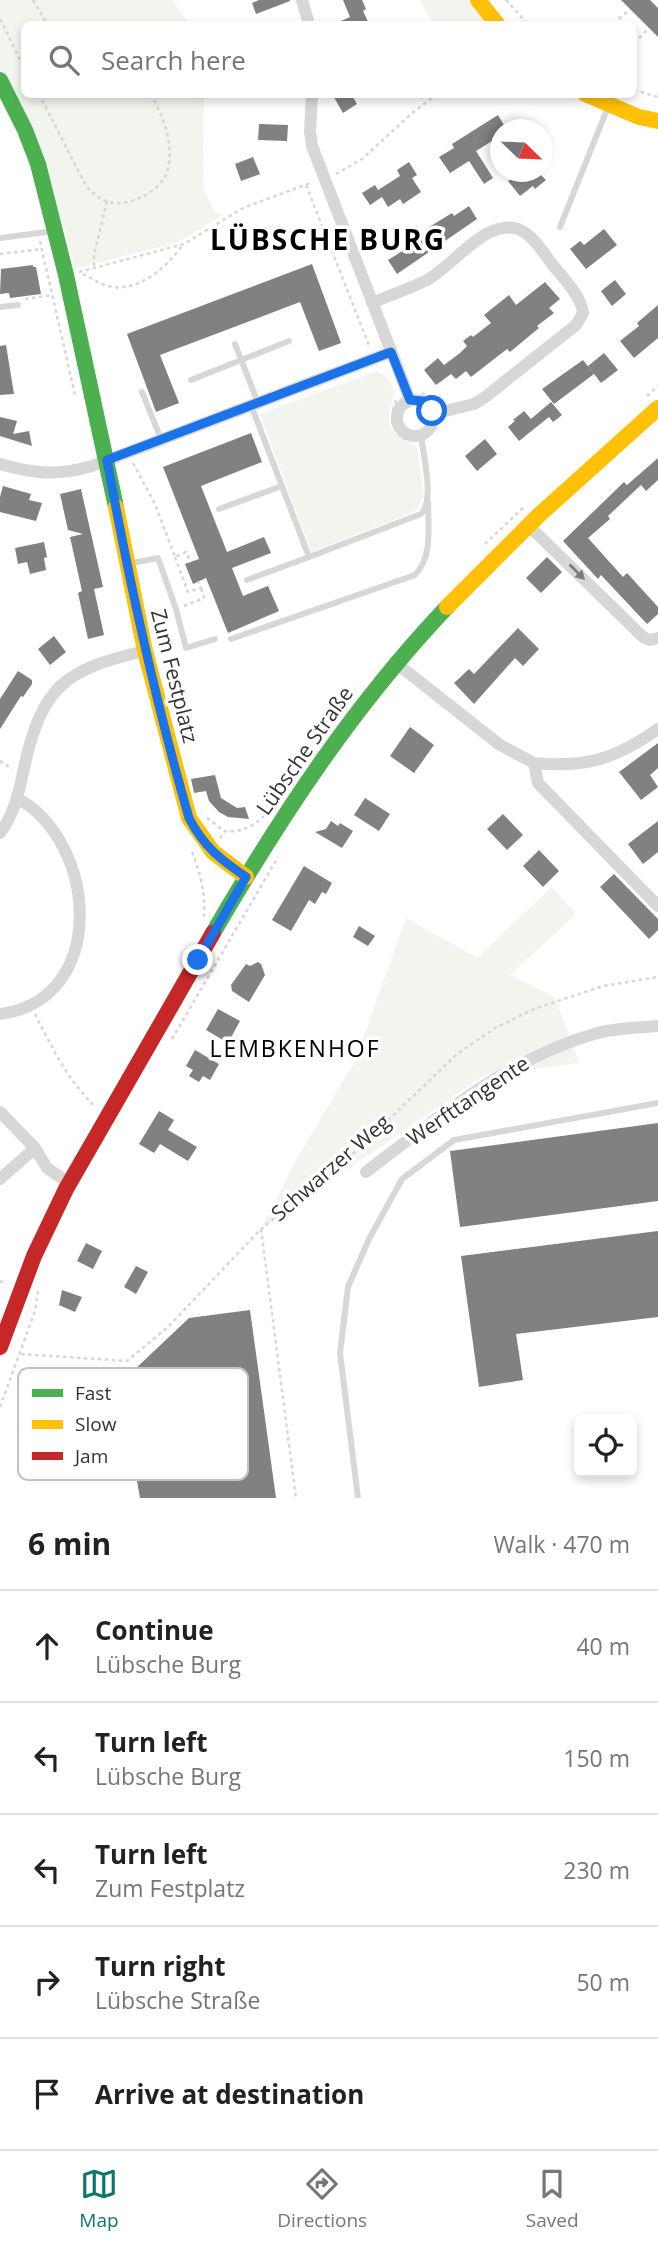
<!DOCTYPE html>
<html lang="en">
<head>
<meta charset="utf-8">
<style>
  :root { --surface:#fff; --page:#f6f6f6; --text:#222; --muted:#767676; --line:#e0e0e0; --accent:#0f766e }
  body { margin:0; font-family:"Open Sans",sans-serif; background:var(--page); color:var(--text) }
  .controls { position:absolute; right:21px; bottom:21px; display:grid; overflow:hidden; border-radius:10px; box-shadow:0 4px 10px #0003 }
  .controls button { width:63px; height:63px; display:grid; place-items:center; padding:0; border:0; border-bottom:2px solid var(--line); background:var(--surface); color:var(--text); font:35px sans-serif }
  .compass { position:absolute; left:490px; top:119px; width:63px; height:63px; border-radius:50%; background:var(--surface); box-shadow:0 4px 10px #0003; rotate:113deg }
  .stop { position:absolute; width:21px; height:21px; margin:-16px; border:5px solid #1a73e8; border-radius:50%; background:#fff }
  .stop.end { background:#1a73e8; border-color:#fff; box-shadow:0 2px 7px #0008 }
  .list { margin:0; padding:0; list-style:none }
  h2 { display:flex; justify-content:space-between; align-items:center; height:91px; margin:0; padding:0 28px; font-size:30px }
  h2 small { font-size:23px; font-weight:400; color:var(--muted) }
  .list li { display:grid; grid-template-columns:46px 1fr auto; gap:21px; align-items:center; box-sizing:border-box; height:112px; padding:0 28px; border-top:2px solid var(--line) }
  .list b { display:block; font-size:26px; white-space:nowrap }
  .list p { margin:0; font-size:23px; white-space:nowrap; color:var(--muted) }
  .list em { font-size:23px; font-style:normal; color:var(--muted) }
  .icon { flex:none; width:38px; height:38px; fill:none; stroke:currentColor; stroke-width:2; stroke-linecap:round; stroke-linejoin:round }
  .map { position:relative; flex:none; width:658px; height:1498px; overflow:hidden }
  .search { position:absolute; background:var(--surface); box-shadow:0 4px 10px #0003; left:21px; right:21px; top:21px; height:77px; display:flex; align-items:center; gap:18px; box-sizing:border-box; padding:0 24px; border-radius:10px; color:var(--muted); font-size:26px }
  .sheet { height:651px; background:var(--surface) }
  nav { display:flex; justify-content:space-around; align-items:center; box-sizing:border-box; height:98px; border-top:2px solid var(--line); background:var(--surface); font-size:19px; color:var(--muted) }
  nav a { display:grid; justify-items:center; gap:4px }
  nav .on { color:var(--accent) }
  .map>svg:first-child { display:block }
  .green { fill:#f1f5ed }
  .building { fill:#818181 }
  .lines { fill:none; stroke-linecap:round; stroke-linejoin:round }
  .path { stroke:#d6d6d6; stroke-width:2.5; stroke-dasharray:3.5 3.5; stroke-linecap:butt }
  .lane { stroke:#d7d7d7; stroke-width:6 }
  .street { stroke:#d7d7d7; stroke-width:12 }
  .fast { stroke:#4caf50; stroke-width:16 }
  .slow { stroke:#ffc107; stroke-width:16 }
  .jam { stroke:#c62828; stroke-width:16 }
  .oneway { fill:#7d7d7d }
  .route { stroke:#1a73e8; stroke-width:9 }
  .labels { text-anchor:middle; stroke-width:7; stroke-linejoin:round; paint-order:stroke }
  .street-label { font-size:21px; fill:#333; stroke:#fff }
  .neighbourhood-label { font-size:23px; letter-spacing:2px; fill:#000; stroke:#fff }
  .district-label { font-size:28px; font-weight:bold; letter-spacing:2px; fill:#000; stroke:#fff }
  .key { fill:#fff; stroke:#c2c2c2; stroke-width:2 }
  .key-label { font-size:19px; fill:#333 }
</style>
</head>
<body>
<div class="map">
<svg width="658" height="1498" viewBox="0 0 658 1498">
  <rect width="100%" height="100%" fill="#fff"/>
  <path class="green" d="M0 0H172L190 24H24V94L204 95 203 187 215 213 223 215 178 242 75 269 66 232 0 80Z
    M419 0H478L495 24H434Z
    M377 371C411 392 381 404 391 427 397 440 409 439 417 447L424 497 417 509 409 514 311 552 260 414Z
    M552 887 576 914 510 975 555 997 579 1063 483 1076 261 1229 296 1160 355 1061 406 918 477 958Z"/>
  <path class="building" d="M259 0H290V1L256 14 252 3Z
    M343 0H362L366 9 363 11 369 24H334L350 17Z
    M621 0H650L658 8V37Z
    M332 94H351L357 104 343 113Z
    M498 115 507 130H500V136L476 151 493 178 484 184 469 161 450 173 439 157 454 148 452 144Z
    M259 124 288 125 287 141 258 140Z
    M253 157 260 174 241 181 235 164Z
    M409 162 417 175 412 178 421 192 403 204 400 199 388 207 382 197 370 205 362 193 375 185 378 190 400 176 397 170Z
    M520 172H538L546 180 535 189 533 186 520 196 508 181Z
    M469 206 477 219 397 274 388 260 417 242 416 240 428 232 426 229 452 213 454 216Z
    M604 229 617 245 586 269 570 249 580 241 584 245Z
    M312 264 341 343 319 351 300 302 160 355 179 403 156 412 127 334Z
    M33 265V267H36L41 294 10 298 9 293 0 294 1 269Z
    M615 280 626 294 612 306 601 291Z
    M545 282 560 299 549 308 554 313 537 326 539 328 510 352 507 349 471 377 466 371 456 379 451 374 436 385 424 370 438 358 444 365 460 353 467 346 463 341 471 335 473 337 491 323 484 315 509 295 516 305Z
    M658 305V338L634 358 620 341 639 326 637 323Z
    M6 345 14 394 0 395V346Z
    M604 353 618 370 601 383 588 366Z
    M583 360 594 374 554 404 542 389Z
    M551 402 562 415 553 422 549 417 519 441 508 427 515 421 513 420 524 411 531 419Z
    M0 417 17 421 13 434 29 431 32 446 0 436Z
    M251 433 262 462 201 486 227 552 264 537 271 553 232 568 243 596 268 586 279 611 228 633 206 578 193 584 185 564 199 559 163 467Z
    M485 439 497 454 477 471 465 456Z
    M658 458V480L646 491 641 485 608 516 610 519 588 538 623 577 627 573 658 607V614L647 624 601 575 598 579 563 541 624 482 627 485Z
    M3 486 31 494 29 500 42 503 36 521 0 512V497Z
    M81 489 103 587 94 589 104 635 88 639 78 593 82 591 70 537 83 534 68 530 60 494Z
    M44 542 47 557 44 558 46 570 30 574 27 562 18 564 15 548Z
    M547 557 562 572 541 593 526 578Z
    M518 628 539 649 523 666 515 658 474 704 454 683 469 669 474 674Z
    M54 636 66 652 50 665 38 649Z
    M18 671 32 680V684L23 697 21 696 0 729V699Z
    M410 727 434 745 414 773 390 756Z
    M658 743V768L650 775 658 787 641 800 619 772Z
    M215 775 221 798 237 808 245 807 249 819 228 817 219 812 209 801 206 791 194 793 191 779Z
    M365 798 390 814 379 831 354 815Z
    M503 814 523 835 507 850 487 829Z
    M331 821 338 826 340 823 353 831 342 848 315 832 326 829Z
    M658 821V852L643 864 628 844Z
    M539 850 559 871 543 887 523 866Z
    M304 866 332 883 326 894 322 892 315 904 309 900 291 931 272 920Z
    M614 874 658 919V930L649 939 600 887Z
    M359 926 375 936 368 946 353 937Z
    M258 962 261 964 265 975 249 1002 232 991 231 985 246 964 250 966Z
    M218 1009 240 1021 228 1043 206 1030Z
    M195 1050 219 1064 210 1080 203 1076 199 1082 189 1076 193 1070 186 1066Z
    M159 1111 174 1120 168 1130 197 1147 188 1161 160 1144 154 1153 139 1144Z
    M658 1123V1201L460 1227 450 1151Z
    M658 1231V1317L516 1334 523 1380 479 1387 461 1256Z
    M86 1243 102 1251 93 1269 77 1261Z
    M136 1266 148 1272 136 1294 124 1287Z
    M62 1290 82 1297 75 1312 59 1305Z
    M250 1310 276 1498H140L136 1475 127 1476 119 1423 126 1422 127 1405 123 1384 133 1371 189 1318Z"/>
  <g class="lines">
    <path class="path" d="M33 0 47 24
      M506 0 528 24
      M0 19 24 68
      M619 19 630 9
      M639 38 649 28
      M634 90 658 97
      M39 94 86 186C93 193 99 199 108 202 128 208 160 192 167 172 175 147 164 116 150 94
      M336 174 362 159 411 114 437 94
      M306 185 370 348
      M40 241 75 395
      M0 254 42 249
      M94 266V255L107 201
      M79 272 184 244 243 208 313 182
      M83 274C91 278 100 284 108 286 137 294 169 266 183 244
      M25 299 53 295
      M422 393 433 399
      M647 396 658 386
      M396 400C389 418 390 433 410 441
      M133 463 155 504 175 557 186 552 191 562
      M485 544 523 508
      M175 557 188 592 201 588 198 581
      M184 606 204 598 201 588
      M154 617 168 612
      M0 761 12 769
      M207 818 224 831
      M220 838 225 831C241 833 254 826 265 815
      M192 852C200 872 206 895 204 917
      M35 1014C52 1047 68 1082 96 1107
      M172 1039 278 857
      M261 1229 296 1498
      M0 1281 7 1284
      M21 1354 127 1361 168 1327 261 1229 337 1169 457 1054 495 1028 534 1009 603 986 658 977
      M0 1407 35 1311 38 1291"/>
    <path class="lane" d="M560 227 608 107
      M0 238 54 231
      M0 307 18 305
      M235 344 258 403
      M191 380 289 341
      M142 392 161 439
      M219 509 282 486
      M309 557 421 514C435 499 423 455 421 435
      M127 564 158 558 176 609 186 648 215 639
      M247 580 309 557 251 405
      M231 639 415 575C433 557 428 525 428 502
      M358 1498 340 1353 348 1287 369 1239 402 1179 454 1140 658 1103"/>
    <path class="street" d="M302 0 309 24
      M312 94 310 131 312 146 410 400
      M372 303C390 295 409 289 427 280 453 266 486 218 518 229 533 235 543 252 552 264 563 278 581 295 583 313L576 325 484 398 474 404 433 414
      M397 418a18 18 0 1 1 36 0a18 18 0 1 1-36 0Z
      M0 464C35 474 57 476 92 466L391 352
      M528 525 643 637 650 640 658 638
      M396 663 500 745 534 763 538 783 658 906
      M534 763C586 768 616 759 658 729
      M0 833C15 813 19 791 24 768 42 686 65 669 145 651
      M0 1014C109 1000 98 842 17 798
      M0 1112 35 1148 47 1168 69 1183
      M366 1172C437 1118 508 1059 594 1034 614 1028 638 1028 658 1026
      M0 1179 35 1148"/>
    <path class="fast" d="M0 80 25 130 38 164 66 275 116 507
      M213 933C281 816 354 705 447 607"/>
    <path class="slow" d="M478 0 497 24
      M585 94 639 117 658 121
      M116 507 145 651 189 818 213 852 246 877
      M447 607 538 516 658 408"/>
    <path class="jam" d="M0 1347 34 1256 66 1189 213 933"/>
  </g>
  <defs><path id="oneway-solid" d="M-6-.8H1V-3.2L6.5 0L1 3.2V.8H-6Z" transform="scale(1.75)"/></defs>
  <use class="oneway" href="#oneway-solid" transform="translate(577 572) rotate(45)"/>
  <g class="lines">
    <path class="route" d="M198 960 246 877C220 859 204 847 189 818 155 700 129 581 107 460L391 352 410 400 423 401 432 411"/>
  </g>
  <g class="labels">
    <g class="street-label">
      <text transform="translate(174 676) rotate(76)" y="7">Zum Festplatz</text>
      <text transform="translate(305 751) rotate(-55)" y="7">Lübsche Straße</text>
      <text transform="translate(468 1101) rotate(-34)" y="7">Werfttangente</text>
      <text transform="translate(331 1168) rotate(-41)" y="7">Schwarzer Weg</text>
    </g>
    <g class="neighbourhood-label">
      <text x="295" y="1057">LEMBKENHOF</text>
    </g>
    <g class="district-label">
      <text x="328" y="250">LÜBSCHE BURG</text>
    </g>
  </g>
  <rect x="18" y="1368" width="230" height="112" rx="10" class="key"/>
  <rect x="32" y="1389" width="31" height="8" fill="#4caf50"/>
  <rect x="32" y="1420" width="31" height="9" fill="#ffc107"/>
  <rect x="32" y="1452" width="31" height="8" fill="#c62828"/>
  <g class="key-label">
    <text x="75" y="1400">Fast</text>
    <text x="75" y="1431">Slow</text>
    <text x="75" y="1463">Jam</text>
  </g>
</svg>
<div class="controls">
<button><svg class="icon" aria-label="locate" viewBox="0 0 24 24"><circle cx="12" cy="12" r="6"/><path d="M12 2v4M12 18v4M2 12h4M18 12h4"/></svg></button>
</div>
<svg class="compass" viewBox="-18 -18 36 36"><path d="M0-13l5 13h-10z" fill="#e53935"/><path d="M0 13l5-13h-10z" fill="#767676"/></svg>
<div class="stop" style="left:432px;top:411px"></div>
<div class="stop end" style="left:198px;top:960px"></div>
<div class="search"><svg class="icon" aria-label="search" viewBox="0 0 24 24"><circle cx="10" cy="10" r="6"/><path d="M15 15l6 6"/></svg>Search here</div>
</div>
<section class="sheet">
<h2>6 min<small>Walk · 470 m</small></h2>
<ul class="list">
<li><svg class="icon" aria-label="ahead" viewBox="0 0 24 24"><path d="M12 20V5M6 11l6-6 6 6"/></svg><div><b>Continue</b><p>Lübsche Burg</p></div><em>40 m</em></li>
<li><svg class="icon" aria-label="left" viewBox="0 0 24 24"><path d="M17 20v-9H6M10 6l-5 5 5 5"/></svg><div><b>Turn left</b><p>Lübsche Burg</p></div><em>150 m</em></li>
<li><svg class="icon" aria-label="left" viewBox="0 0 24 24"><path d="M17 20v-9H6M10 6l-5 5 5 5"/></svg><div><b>Turn left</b><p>Zum Festplatz</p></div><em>230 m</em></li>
<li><svg class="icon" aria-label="right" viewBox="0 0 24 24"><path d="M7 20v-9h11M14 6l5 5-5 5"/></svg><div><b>Turn right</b><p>Lübsche Straße</p></div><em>50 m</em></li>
<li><svg class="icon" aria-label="arrive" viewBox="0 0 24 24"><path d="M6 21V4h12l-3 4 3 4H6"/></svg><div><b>Arrive at destination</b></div></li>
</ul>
</section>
<nav>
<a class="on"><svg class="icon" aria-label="map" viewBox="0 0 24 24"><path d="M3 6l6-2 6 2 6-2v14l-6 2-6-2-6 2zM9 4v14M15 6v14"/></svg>Map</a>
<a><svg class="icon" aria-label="directions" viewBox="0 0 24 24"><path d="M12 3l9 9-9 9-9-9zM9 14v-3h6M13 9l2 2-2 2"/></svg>Directions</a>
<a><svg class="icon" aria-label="saved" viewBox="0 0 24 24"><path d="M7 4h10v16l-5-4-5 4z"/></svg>Saved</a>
</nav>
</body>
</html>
